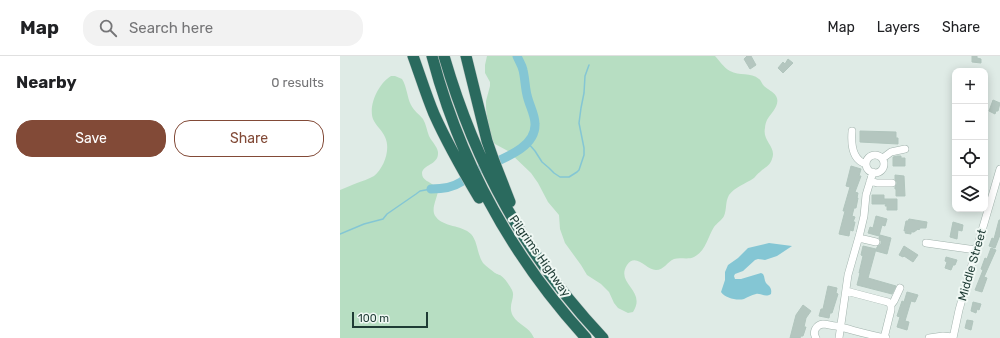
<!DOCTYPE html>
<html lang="en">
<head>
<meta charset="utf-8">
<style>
  :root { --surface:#fff; --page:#f2f2f2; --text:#202124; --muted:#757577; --line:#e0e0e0; --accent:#824a37 }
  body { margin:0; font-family:Rubik,sans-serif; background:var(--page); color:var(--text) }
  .controls { position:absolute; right:12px; top:12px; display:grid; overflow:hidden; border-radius:8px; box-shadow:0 2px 10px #0003 }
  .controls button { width:36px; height:36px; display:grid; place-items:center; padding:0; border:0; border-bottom:1px solid var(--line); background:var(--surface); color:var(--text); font:20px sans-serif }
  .scale { position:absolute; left:12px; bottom:10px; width:76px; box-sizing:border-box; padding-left:4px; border:2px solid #1f3c35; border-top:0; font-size:11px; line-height:14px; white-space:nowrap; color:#1f3c35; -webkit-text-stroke:3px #f0f8f4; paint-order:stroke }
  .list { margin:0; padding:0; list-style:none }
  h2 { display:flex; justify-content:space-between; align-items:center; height:52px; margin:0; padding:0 16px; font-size:17px }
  h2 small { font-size:13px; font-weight:400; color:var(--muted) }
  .actions { display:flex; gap:8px; padding:12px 16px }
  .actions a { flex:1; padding:9px 0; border:1px solid var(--accent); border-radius:16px; text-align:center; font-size:14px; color:var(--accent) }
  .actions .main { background:var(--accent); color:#fff }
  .icon { flex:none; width:22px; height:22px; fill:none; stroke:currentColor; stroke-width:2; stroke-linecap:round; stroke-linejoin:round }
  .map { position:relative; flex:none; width:660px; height:282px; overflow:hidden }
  header { display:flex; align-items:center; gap:24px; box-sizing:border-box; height:56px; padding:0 20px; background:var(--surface); border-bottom:1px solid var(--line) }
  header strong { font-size:19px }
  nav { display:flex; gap:22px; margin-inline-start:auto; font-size:14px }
  .search { width:280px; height:36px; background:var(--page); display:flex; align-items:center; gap:10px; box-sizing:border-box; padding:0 14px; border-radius:16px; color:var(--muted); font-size:15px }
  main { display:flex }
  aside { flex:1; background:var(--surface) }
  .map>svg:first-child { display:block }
  .green { fill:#b7dec2 }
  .water { fill:#84c6d4 }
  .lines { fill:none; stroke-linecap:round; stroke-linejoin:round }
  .stream { stroke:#84c6d4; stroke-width:1.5 }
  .river { stroke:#84c6d4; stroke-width:9 }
  .building { fill:#b4c6bf; stroke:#b1c5bd }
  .minor-casing { stroke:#a2b3ad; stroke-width:8 }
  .highway-casing { stroke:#c0c8c6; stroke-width:12 }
  .minor { stroke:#fff; stroke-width:7 }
  .highway { stroke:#2a6a5e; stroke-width:11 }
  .labels { text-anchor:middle; stroke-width:4; stroke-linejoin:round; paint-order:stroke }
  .street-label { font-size:12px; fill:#1f3c35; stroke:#f0f8f4 }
</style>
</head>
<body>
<header>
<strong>Map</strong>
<div class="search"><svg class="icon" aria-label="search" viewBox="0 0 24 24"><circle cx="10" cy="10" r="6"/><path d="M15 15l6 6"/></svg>Search here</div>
<nav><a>Map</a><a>Layers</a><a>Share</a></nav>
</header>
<main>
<aside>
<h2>Nearby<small>0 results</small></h2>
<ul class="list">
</ul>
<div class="actions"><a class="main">Save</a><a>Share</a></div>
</aside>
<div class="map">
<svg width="660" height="282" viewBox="0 0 660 282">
  <rect width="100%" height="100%" fill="#dfebe6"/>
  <path class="green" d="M147 0H375C380 5 383 11 390 15 399 20 411 16 419 23 421 24 422 28 424 30 428 34 433 35 436 40 441 49 431 57 427 64 426 66 425 69 425 72 422 85 437 91 432 103 430 110 425 111 420 116 417 118 416 120 414 122 405 128 395 131 389 139 385 146 387 153 384 160 382 164 377 167 374 171 368 180 366 195 354 201 348 204 340 201 334 203 327 206 324 214 316 214 306 214 296 196 287 209 275 228 307 234 293 256L288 257 278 252 274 247 269 236 261 228 247 219 241 209 225 187 220 173 219 159 208 146 198 127 191 117 168 95 155 88 152 84 147 61 146 52V45L150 30V26L145 17V9Z
    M51 20H55L62 23C67 31 67 41 71 49 74 55 79 58 83 63 86 68 87 75 89 80 92 86 97 90 98 96 99 109 83 108 82 117 82 125 90 125 94 130 96 131 97 133 98 135 97 143 90 154 96 161 103 171 122 169 131 178 138 186 137 198 143 207 146 210 151 214 155 217 155 217 159 219 160 219 165 222 169 229 172 234 176 242 167 249 173 260 178 269 189 270 194 282H0V134C6 132 11 129 17 127 22 125 29 123 34 120 44 112 51 93 45 81 42 74 36 70 33 63 28 49 39 27 51 20Z"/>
  <path class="water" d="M429 187 452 190 437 200 425 204 418 203 415 204 403 215 395 218 394 220 395 223H401L421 217 423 218C425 221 424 224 426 227 430 231 432 232 431 238 425 242 421 237 416 238 411 239 408 241 404 243 397 245 385 242 381 236L385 224V216L388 209 398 202 408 192Z"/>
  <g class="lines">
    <path class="stream" d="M188 87 195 95 202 106 209 112 214 117 220 121H229L237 116 239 114 244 99V92L239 67 241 52 244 37 245 20 249 9
      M0 178 24 168 43 163 47 158 76 138 80 135 91 133"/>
    <path class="river" d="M91 133C101 133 112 132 121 126 127 122 131 117 138 114 157 104 196 94 195 68 195 58 189 49 187 39 185 31 185 22 183 14 182 9 179 5 177 0"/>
  </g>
  <path class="building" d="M407 0H411L416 9 410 13 404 3Z
    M632 0H637V2L641 3V7L632 6Z
    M448 3 453 7 443 17 438 12 443 6 445 8Z
    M653 44 660 47 658 55H656L655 58 649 55Z
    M520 75 556 76V82H558V88L520 86Z
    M557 100H561V102H565V110H553V101Z
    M511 110 521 113 519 120H521L515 136 518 137 517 142H518L516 152H514L512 160 515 161 513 166H515L513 175 510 174 509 180 499 178 505 155H503L510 131 506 130Z
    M555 119 564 120 565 140H556V133H555V131L557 127 555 123Z
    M532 139H544V143H557V154H547V150H545L546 148H532Z
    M536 160 547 163 545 170 542 169 539 180 528 177 530 171 533 172Z
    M569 163 587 166 586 172H580L579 174 578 173 574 176H571V178L565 177 566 175H564L566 165H568Z
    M659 164H660V179L655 192 649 190 652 182 654 183Z
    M613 166 623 169 622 175 618 174 617 183 610 181Z
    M540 179 551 182 547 198 536 195 537 191 541 188V185L539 182Z
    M523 190 536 193 528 222 556 230 552 238 517 229 520 217H519L523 200 521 199Z
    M564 190 578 199 573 206 564 200 563 201 559 199Z
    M651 192 656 194 644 221 647 222 642 236 635 234 643 214 641 213 645 202 647 203Z
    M606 201 617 204 615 209H613L611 214 605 212 607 206 605 205Z
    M488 230 497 232 496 237 498 238 492 257H490L489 262 479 260 481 253H483Z
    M567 236 578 239 575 246 571 245 565 265 569 266 567 274 557 271 560 261 557 260 562 245 564 246Z
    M633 246 641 248 639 254 637 253 636 257 631 255Z
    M463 249 471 255 466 262 464 271H466L463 280H461L460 282H450L456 259Z
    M627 264 633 265 631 274 625 272Z"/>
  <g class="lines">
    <defs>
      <path id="minor" d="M512 75C511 87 512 104 526 108
        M526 108a9 9 0 1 1 18 0a9 9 0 1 1-18 0Z
        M543 102 551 96 565 93
        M530 125 537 127H552
        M519 182 536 186
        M586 187 636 194
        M506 235 544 245 548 246 551 249V254L544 282
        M551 249 554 245 560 232
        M476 282C472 276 476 269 483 268 487 268 492 270 496 270 513 274 529 279 546 282
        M499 282 508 219 520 177 524 160 526 139 533 116
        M589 282 603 280 613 281
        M613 282 619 254 626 229 660 113"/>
      <path id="highway" d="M73 0C80 19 86 39 94 58 107 87 123 115 139 142
        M92 0C120 106 172 201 246 282
        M104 0C136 110 185 199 263 282
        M126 0 147 85 154 105 170 146"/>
    </defs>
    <use href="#minor" class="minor-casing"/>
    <use href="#highway" class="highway-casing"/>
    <use href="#minor" class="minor"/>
    <use href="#highway" class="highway"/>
  </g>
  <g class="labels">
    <g class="street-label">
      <text transform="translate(200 200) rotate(55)" y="4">Pilgrims Highway</text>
      <text transform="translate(632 209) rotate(-74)" y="4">Middle Street</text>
    </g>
  </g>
</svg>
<div class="controls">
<button>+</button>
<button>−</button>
<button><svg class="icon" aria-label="locate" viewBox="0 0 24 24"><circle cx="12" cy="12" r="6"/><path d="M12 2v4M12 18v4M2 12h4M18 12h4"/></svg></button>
<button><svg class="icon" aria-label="layers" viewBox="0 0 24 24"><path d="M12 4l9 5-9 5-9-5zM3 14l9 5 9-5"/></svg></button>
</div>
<div class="scale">100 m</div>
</div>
</main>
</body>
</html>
